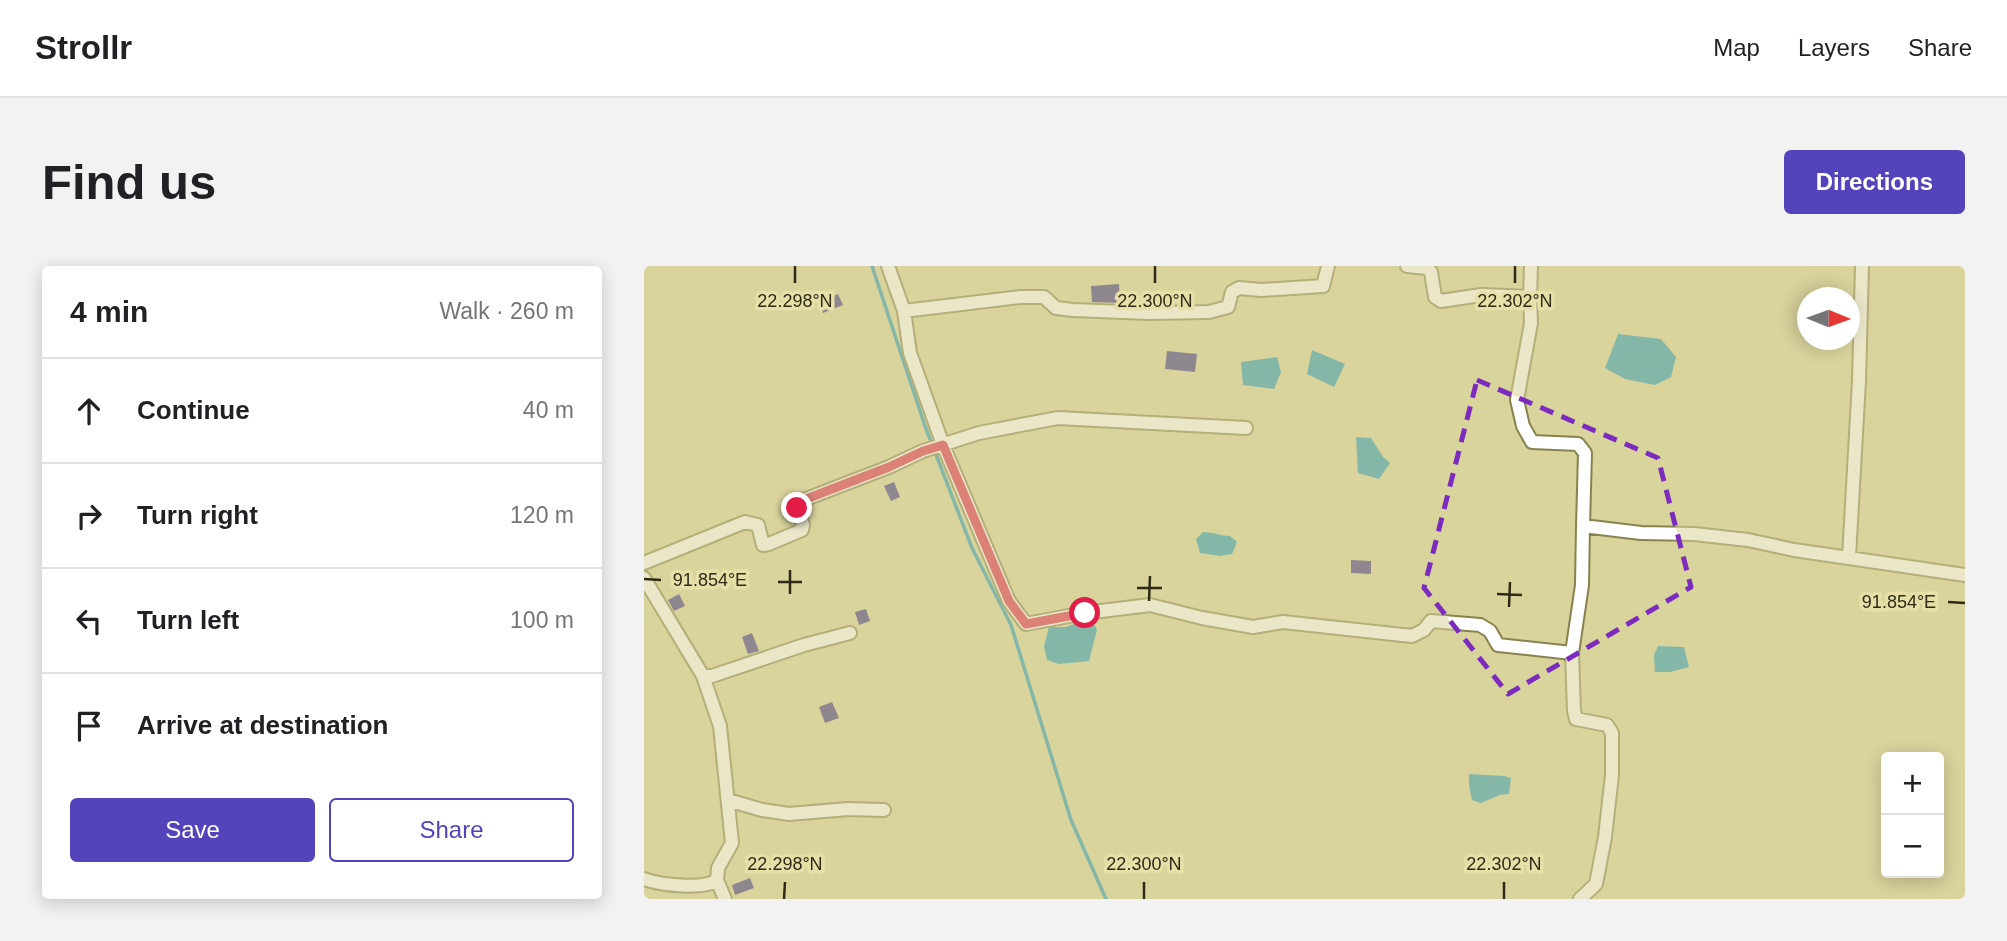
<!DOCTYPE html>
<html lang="en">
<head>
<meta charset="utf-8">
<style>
  :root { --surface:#fff; --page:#f2f2f2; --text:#202124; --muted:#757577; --line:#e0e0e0; --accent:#5444bc }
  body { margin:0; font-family:Arial,sans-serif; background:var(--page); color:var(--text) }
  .controls { position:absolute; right:21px; bottom:21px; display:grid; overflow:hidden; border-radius:7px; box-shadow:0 4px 18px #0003 }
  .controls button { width:63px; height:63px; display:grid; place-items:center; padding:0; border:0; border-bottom:2px solid var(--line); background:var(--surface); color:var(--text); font:35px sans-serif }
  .compass { position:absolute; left:1153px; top:21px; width:63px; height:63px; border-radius:50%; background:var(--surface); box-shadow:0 4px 18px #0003; rotate:91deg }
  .stop { position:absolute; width:21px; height:21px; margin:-16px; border:5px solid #e11d48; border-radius:50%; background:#fff }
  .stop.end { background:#e11d48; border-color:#fff; box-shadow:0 2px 7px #0008 }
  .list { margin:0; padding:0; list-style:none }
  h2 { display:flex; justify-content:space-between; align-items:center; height:91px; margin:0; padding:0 28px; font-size:30px }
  h2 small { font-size:23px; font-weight:400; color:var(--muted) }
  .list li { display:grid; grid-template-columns:46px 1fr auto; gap:21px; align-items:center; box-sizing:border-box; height:105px; padding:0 28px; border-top:2px solid var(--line) }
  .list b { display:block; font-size:26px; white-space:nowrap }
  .list em { font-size:23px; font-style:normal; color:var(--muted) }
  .actions { display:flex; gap:14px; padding:21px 28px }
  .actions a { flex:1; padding:16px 0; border:2px solid var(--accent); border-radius:7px; text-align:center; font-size:24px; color:var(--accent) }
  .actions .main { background:var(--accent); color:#fff }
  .icon { flex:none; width:38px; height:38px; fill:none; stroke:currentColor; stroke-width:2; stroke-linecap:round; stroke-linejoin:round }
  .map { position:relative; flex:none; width:1321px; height:633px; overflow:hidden; border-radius:7px }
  header { display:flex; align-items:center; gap:42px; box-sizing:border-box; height:98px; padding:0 35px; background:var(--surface); border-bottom:2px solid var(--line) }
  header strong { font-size:33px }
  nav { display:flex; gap:38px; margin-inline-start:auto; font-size:24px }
  .intro { display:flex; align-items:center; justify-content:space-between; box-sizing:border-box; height:168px; padding:0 42px }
  h1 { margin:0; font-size:49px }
  .button { padding:18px 32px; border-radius:7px; background:var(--accent); color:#fff; font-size:24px; font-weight:700 }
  main { display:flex; gap:42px; padding:0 42px }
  aside { flex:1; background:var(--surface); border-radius:7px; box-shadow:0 4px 18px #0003 }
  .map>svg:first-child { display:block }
  .water { fill:#2096b9 }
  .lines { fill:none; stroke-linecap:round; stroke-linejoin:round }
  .stream { stroke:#2096b9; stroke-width:3.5 }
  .building { fill:#362b7f }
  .minor-casing { stroke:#88834e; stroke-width:16 }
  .minor { stroke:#fff; stroke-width:12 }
  .route { stroke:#e11d48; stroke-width:9 }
  .marked { fill:none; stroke:#7b2cbf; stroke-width:5; stroke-dasharray:14 9; stroke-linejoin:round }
  .ticks { fill:none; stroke:#2d2b15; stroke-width:2.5 }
  .ticks-label { font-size:18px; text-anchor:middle; fill:#2d2b15; stroke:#e6e0a8; stroke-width:7; stroke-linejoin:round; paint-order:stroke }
</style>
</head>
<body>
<header>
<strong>Strollr</strong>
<nav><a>Map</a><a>Layers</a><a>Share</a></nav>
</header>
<div class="intro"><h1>Find us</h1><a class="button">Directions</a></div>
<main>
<aside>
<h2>4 min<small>Walk · 260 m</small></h2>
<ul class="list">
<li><svg class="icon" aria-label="ahead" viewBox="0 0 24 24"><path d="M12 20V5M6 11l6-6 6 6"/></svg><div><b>Continue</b></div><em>40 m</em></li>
<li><svg class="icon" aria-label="right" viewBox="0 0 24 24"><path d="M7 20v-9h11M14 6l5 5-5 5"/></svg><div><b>Turn right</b></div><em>120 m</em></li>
<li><svg class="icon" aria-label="left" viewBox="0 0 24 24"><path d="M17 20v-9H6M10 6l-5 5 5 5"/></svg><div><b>Turn left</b></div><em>100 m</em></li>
<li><svg class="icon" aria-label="arrive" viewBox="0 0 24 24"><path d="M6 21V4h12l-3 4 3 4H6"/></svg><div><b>Arrive at destination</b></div></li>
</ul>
<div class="actions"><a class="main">Save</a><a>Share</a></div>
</aside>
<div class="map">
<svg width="1321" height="633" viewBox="0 0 1321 633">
  <rect width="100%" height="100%" fill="#d9d39c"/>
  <path class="water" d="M974 68 1017 73 1032 91 1027 111 1011 119 981 113 961 102Z
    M668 84 701 98 690 121 663 108Z
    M633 91 637 106 630 123 599 119 597 96Z
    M712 171 727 172 739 191 746 197 735 213 714 207Z
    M559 266C569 266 577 270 586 270L593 276 588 288 576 290 556 287 552 273Z
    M447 352 453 364 445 395 415 398 403 394 400 380 405 361H422Z
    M1014 380 1040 381 1045 401 1026 406H1011L1010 389Z
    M825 508 860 510 867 512 865 528 856 529 837 537 828 534 825 519Z"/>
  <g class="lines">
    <path class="stream" d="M228 0 281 160 328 282 367 359 427 554 462 633"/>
  </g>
  <path class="building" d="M475 18 476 37 448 36 447 20Z
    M194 28 199 39 179 47 175 36Z
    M523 85 553 88 551 106 521 103Z
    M250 216 256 231 247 235 240 220Z
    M707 294 727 295V308L707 307Z
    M35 328 41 340 30 345 24 334Z
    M222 343 226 355 215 359 211 346Z
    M108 367 115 385 104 388 98 371Z
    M188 436 195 452 181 457 175 441Z
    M106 612 110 622 91 629 88 619Z"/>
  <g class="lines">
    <defs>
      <path id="minor" d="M244 0 260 45 266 87 299 179 365 335 382 358 441 347 506 339 558 352 609 361 639 356 768 370 780 364 787 355 836 359 846 365 854 379 928 387
        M763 0 783 2 787 6 791 31 797 35 837 29 886 31
        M887 0 886 31 887 57 873 134 879 160 888 176 934 178 941 187 939 260
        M260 45 376 31H400L412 42 429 44 504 47 565 46 584 41 588 26 595 22 617 24 679 20 684 0
        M1205 291 1215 115 1218 0
        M0 297 101 256 114 259 119 279 125 278 158 264 159 259 152 238 162 233 245 201 279 185 335 167 414 152 602 162
        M0 312 59 410 76 460 88 577 74 602 73 614 81 633
        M59 410H68L160 379 206 367
        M84 534 118 544 145 548 204 543 240 544
        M0 613C16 619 60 624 73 614
        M936 633 952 618 961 571 968 509V467L963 459 932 453 930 445 928 387 938 319 939 260 997 267 1050 268 1104 274 1150 284 1321 309"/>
    </defs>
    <use href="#minor" class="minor-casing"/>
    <use href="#minor" class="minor"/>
  </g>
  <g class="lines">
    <path class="route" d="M153 242 152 238 162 233 245 201 279 185 299 179 365 335 382 358 441 347"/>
  </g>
  <path d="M0 0H1321V633H0ZM833 114 1014 192 1047 321 864 428 780 322Z" fill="#d9d39c" fill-opacity=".55" fill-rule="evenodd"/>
  <path class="marked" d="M833 114 1014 192 1047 321 864 428 780 322Z"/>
  <path class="ticks" d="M151 17V0M511 17V0M871 17V0M0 313 17 314M134 316H158M493 322H518M146 328V304M853 328 878 329M505 335 506 310M1304 336 1321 337M865 341 866 316M140 633 141 616M500 633V616M860 633V616"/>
  <g class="ticks-label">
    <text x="151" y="41">22.298°N</text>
    <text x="511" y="41">22.300°N</text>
    <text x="871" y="41">22.302°N</text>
    <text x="66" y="320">91.854°E</text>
    <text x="1255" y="342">91.854°E</text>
    <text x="141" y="604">22.298°N</text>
    <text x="500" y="604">22.300°N</text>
    <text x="860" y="604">22.302°N</text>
  </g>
</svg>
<div class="controls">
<button>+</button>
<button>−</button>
</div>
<svg class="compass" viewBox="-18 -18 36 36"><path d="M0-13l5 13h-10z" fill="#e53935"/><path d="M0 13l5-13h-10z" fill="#757577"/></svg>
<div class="stop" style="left:441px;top:347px"></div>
<div class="stop end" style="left:153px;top:242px"></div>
</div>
</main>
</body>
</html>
